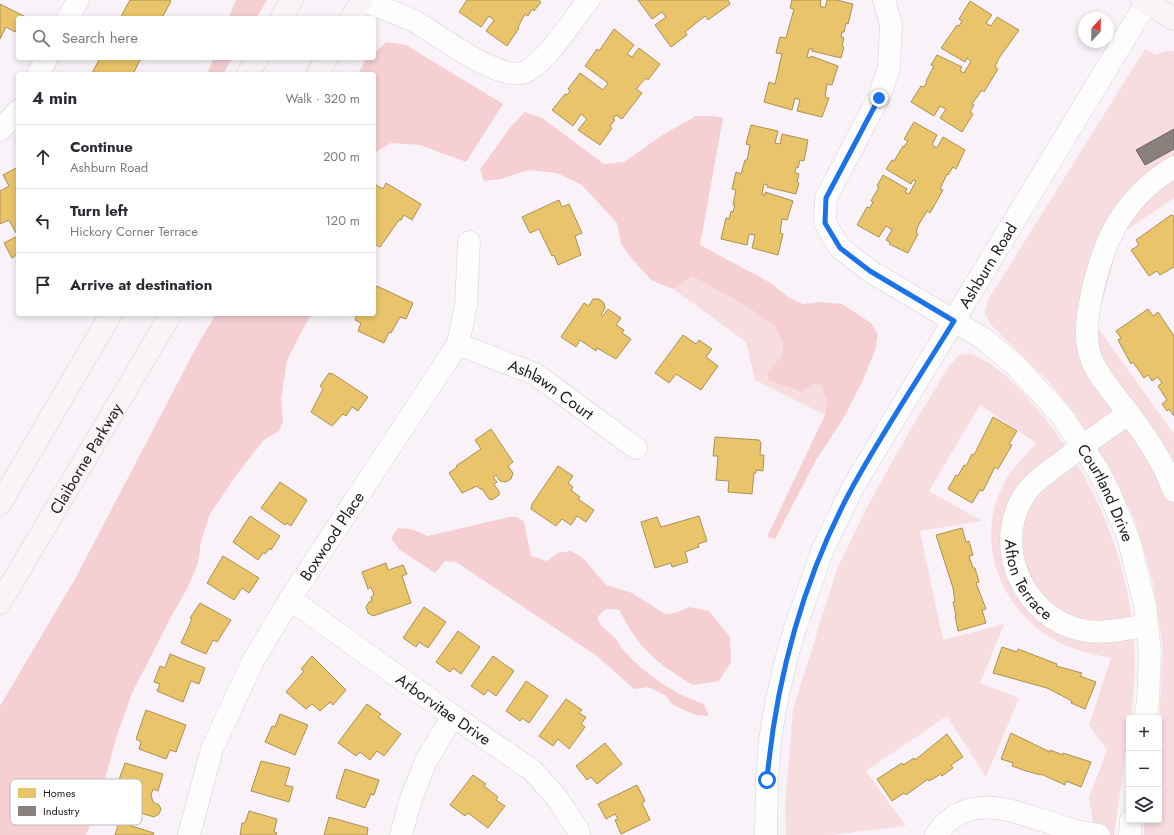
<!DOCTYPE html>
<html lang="en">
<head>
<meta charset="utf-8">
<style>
  :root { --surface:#fff; --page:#f2f2f3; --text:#2b2b33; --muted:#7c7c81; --line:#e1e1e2 }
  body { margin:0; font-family:Jost,sans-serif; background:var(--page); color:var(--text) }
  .controls { position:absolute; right:12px; bottom:12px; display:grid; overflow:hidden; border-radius:4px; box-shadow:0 2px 6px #0003 }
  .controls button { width:36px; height:36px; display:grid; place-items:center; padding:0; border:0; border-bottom:1px solid var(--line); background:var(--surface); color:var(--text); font:20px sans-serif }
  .compass { position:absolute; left:1078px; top:12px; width:36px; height:36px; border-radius:50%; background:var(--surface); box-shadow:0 2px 6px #0003; rotate:22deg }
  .stop { position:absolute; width:12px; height:12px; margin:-9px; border:3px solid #1a73e8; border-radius:50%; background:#fff }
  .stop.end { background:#1a73e8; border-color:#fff; box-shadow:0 1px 4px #0008 }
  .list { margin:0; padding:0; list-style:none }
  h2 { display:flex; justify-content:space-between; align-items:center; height:52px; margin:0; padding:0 16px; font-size:17px }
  h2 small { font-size:13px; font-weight:400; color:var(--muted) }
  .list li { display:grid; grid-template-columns:26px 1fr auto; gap:12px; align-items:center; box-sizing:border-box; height:64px; padding:0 16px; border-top:1px solid var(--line) }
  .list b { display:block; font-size:15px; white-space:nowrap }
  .list p { margin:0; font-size:13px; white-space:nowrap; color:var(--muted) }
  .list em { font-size:13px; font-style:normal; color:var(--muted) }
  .icon { flex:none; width:22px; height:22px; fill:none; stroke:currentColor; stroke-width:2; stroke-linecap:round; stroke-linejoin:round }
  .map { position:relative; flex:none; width:1174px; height:835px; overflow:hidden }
  .search { position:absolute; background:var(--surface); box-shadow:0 2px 6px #0003; left:16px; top:16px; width:360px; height:44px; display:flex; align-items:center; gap:10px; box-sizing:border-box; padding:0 14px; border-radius:4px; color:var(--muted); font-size:15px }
  .panel { position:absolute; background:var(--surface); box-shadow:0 2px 6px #0003; left:16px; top:72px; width:360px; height:244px; border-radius:4px }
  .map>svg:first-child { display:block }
  .green { fill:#f8dde0 }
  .forest { fill:#f5cfd2 }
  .homes { fill:#e9c46a; stroke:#ac9154 }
  .industry { fill:#8a817c; stroke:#6a6260 }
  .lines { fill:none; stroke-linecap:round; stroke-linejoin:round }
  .minor-casing { stroke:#d5d0d5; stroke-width:23 }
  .major-casing { stroke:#d4d2d4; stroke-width:23 }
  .minor { stroke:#fefdfe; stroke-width:22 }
  .major { stroke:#f9f5f7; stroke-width:22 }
  .route { stroke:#1a73e8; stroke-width:5 }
  .labels { text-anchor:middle; stroke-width:4; stroke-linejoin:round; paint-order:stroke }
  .street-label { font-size:16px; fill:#1f1b1f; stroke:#fff }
  .key { fill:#fff; stroke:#bcbbbc; stroke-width:1 }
  .key-label { font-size:11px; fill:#1f1b1f }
</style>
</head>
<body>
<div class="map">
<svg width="1174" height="835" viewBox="0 0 1174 835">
  <rect width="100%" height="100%" fill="#f9f3f9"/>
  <path class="green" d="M1145 49 1156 55 1166 51H1174V198L1121 234 1096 325 1174 434V835H1144V820H1159V722L1163 649 1153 583 1135 520 1096 447 1076 415 1048 381 991 325 985 313 988 300Z
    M692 276 748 307 776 327 783 344 781 357 768 371V380L801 392 813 383 821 385 827 401 825 415 755 380 746 342 673 289Z
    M972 354C998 365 1021 389 1039 411 1098 481 1133 569 1135 661 1135 678 1133 695 1132 712L1131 718H1129V729L1114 835H1095L1089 798 1107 750 1089 725 1111 658C1091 654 1068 649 1051 638 996 604 973 535 1007 478 1015 465 1027 454 1036 443L980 405 929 491 982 521 920 531 943 640 1004 624 980 683 1019 698 986 777 947 716 866 771 906 826 831 835H786L785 806 793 709 837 569 867 507 910 430 949 366 959 355Z"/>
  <path class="forest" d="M236 0H267L256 18H228Z
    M386 42 406 45 503 104 466 162 420 145 391 143 374 153V74H358L366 59 374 58V53Z
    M214 58H232L223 74H207Z
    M525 112 542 118 604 164 624 162 664 134 696 116H713L723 118 700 245 771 283 788 297 803 304 820 302 842 304 871 323 878 334 875 351 861 384 843 419 816 460 775 539 767 537 825 415 827 401 821 385 813 384 801 392 768 380V371L781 357 783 344 776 327 748 307 692 276 673 289 651 280 633 260 621 244 617 223 582 185 557 173 528 170 501 179 484 181 480 169 513 124Z
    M216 314H311L287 360 281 399 283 421 279 431 264 440 237 474 210 514 201 541 198 563 187 589 172 615 132 693 116 738 97 809 86 835H0V706L75 579 198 344Z
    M509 517H517L524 522 531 556 547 561 558 553 570 551 583 558 606 585 632 593 665 614 675 613 690 607 709 611 730 637 731 662 719 681 693 685C654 661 641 651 619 610L606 609 597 617C601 629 606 629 614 637 619 641 620 648 625 652 646 675 675 694 704 704L709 716 695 715 673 705 665 695 648 687 634 689 597 656 456 562 445 561 435 573 400 550 391 538 398 528 411 529 428 536Z"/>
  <path class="homes" d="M130 0H169L171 1 162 18H120Z
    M467 0H538L541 2 534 11 532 9 528 16 525 14 518 27 519 28 507 46 486 31 494 20 489 16 481 27 459 12Z
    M638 0H728L730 4 708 20 705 16 685 32 687 35 671 47 655 25 666 17 662 12 652 19Z
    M792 0H821L820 6 825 8 827 0H837L853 4 848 24 846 23 844 32H842L841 37 844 38 842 46 844 47 841 58 812 51 813 49H809L807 57 810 58 811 56 838 66 832 85 827 84 825 97 829 98 822 117 797 111 800 100 795 98 792 110 764 102 769 82 775 84 782 54 776 53 780 37 786 38 794 9 790 8Z
    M970 1 992 15 986 23 991 26 997 17 1019 30 999 58 995 67 998 69 984 92 982 90 972 104 974 105 970 112 973 114 962 132 940 118 946 109 940 106 934 116 911 102 921 86 924 87 927 82 926 81 934 66 931 65 937 55 962 67 960 71 964 73 971 61 967 58 965 62 941 48 957 25 959 26 962 21 959 19Z
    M0 4 24 16 22 18H18V26L15 32 6 27 0 39Z
    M614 29 634 45 627 54 632 57 639 48 660 64 648 80 646 78 636 89 642 93 622 119 616 115 613 119 615 120 610 126 612 128 600 145 578 130 587 119 581 114 573 126 552 110 565 94 567 95 570 91 568 89 580 73 603 90 608 83 585 66 597 49 599 51Z
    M100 58H141L134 72 137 74H94L92 73Z
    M914 122 937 135 932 145 937 148 943 137 965 150 956 169 953 167 948 175 947 174 940 189 943 190 930 213 927 211 918 226 916 233 918 234 908 253 889 244 890 242 886 240 892 230 886 226 879 237 857 225 867 207 870 208 873 202 871 201 879 187 877 186 883 175 907 189 905 192 909 194 916 181 913 180 911 184 886 169 892 160 894 161 903 146 904 147 908 141 904 139Z
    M751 125 778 131 775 143 780 144 782 134 808 140 804 161 800 160 798 168 796 167 795 173 799 174 797 182 799 183 796 194 767 187 768 185 764 184 762 194 765 195V192L793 201 787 220 782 219 780 233 783 234 778 255 752 248 755 235 749 234 747 245 721 239 726 218 729 219 731 211 733 212 735 205H733L736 190 732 189 736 172 741 174 745 160H747L750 145 746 144Z
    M18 167V232L16 233 9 220 0 224V191L9 186 3 175Z
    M386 183 421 204 412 220 404 215 401 220H399L380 247 374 244V188L376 185 383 189Z
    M559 200 562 207 569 204 582 233 575 236 581 255 558 265 554 255 552 256 539 229 530 233 522 217Z
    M1171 215 1174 216V267L1160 275 1157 271 1149 276 1131 250 1139 245 1136 240Z
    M16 237 18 242V254L12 258 4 243Z
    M377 286 413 303 406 319 400 317 391 333 389 332 384 343 358 331 361 323 355 320 357 314H374V292Z
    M593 299H599L604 303 605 308 601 315 603 316 608 309 621 318 616 325 624 330 622 333 631 339 616 359 597 348 596 351 580 340 576 347 561 337 584 303 589 306Z
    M1148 309 1153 316 1158 312 1174 336V416L1169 409 1167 411 1162 404 1167 400 1158 386 1162 383 1158 377 1152 381 1148 375 1144 378 1133 362 1131 364 1118 340 1121 338 1116 331Z
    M683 335 696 344 699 340 712 349 706 357 718 366 701 390 676 374 669 383 655 373Z
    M329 373 333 374 368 397 358 411 352 407 346 416 343 414 332 426 311 412 323 389 320 386Z
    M993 417 1017 431 1009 444 1012 445 998 469 995 467 983 491 980 490 972 503 948 489 956 475 958 476 964 465 966 466 972 454 974 455Z
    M491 429 513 462 508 466 513 473 511 479 506 482 500 481 496 475 493 477 497 482 494 485 499 491V495L492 500 489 499 482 489H480L477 486 462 493 449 473 457 467 456 466 481 449 475 440Z
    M715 437 759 440 761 443 760 455H764L763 471 756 470V473H754L752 494 728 492 729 481 716 480 718 456H713Z
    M558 466 573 476 568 483 573 487 571 490 580 497 578 499 594 510 586 522 577 516 571 525 562 519 556 526 531 509 532 504Z
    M280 482 307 500 291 526 287 523 285 525 261 508Z
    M250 516 280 536 271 550 270 548 265 554 263 553 258 560 233 542Z
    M699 516 707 541 698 544 699 547 685 552 688 562 672 567 671 563 655 568 641 522 657 517 661 527Z
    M962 528 966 542 969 541 973 555 969 556 973 568H975L979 582 976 583 986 609 982 610 986 623 958 631 955 616H956L953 602H955L953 588 936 535Z
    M223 556 259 578 249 593 242 588 234 600 207 583Z
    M386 563 388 570 403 565 407 574 402 576 411 603 373 616 368 613 366 607 369 602 372 601 371 597 374 595 371 587 368 589 362 572Z
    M200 603 231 620 217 642 213 640 206 654 181 643 192 619 190 618Z
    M424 607 446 622 428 648 419 642 416 647 403 638Z
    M458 631 480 647 461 674 453 668 450 672 436 662Z
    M1002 647 1017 652 1018 649 1057 664 1056 666 1082 673 1080 676 1096 682 1085 709 1071 703 1072 701 1047 688 993 673Z
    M170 654 205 668 199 684 191 681 183 702 157 691 160 684 154 682 160 666 165 668Z
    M312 656 346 690 333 705 330 702 320 711 312 704 306 709 286 692 304 671 301 669Z
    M493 656 514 671 496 696 488 690 484 695 471 686Z
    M526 681 548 696 529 723 522 718 520 721 506 711Z
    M566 699 582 710 579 713 586 717 581 724 585 727 569 749 558 739 553 746 539 736Z
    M367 704 381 714 378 717 401 734 384 756 377 751 370 760 360 752 356 756 338 743Z
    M146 710 186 725 176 752 170 750 166 759 139 749 141 742 136 739Z
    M280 714 308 725 295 755 265 742 272 726 275 727Z
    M1011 733 1050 752V750L1063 755V753L1091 762 1081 787 1066 781 1065 785 1041 774V775L1026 771 1012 766 1013 763 1001 759Z
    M947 734 963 757 951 765 953 768 942 776 941 774 929 781 928 779 906 795 904 793 892 801 877 779 902 763 903 765 914 758 915 760Z
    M605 743 622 764 597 784 591 777 587 780 576 766Z
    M261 761 290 768 285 785 293 787 289 802 251 791Z
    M125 763 163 774 158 791 153 789 151 795 153 802 159 805 161 809 159 814 154 817 117 806 120 797 114 794Z
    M345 769 379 780 374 795 371 794 365 808 336 798Z
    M473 775 486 784 484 786 498 797 496 800 505 806 488 828 468 813 465 816 450 805Z
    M637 785 645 801 642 803 650 820 621 834 615 820 618 819 615 814 606 819 598 804Z
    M249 811 277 819 274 832 277 833 276 835H240L242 823H245Z
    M329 817 368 828 367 835H324Z
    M119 822 154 833 153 835H115Z"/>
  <path class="industry" d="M1174 129V149L1145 165 1136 150Z"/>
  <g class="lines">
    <defs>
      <g id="minor">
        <path d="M362 0C379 8 399 13 416 22 439 35 502 85 527 71 548 60 573 19 589 0"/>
        <path id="s1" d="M884 0 891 24 889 68 879 97 826 198 825 223 840 248 870 271 984 339 1016 366 1061 415 1098 470 1110 494 1129 540 1145 605 1150 653 1148 703 1145 718"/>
        <path d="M68 18 78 0"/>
        <path d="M38 74 47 58"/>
        <path d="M0 130 18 111"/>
        <path d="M1174 167C1122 199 1103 240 1091 298 1087 317 1084 340 1091 358 1097 375 1112 391 1123 406 1144 433 1162 459 1174 491"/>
        <path id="s2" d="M458 344 535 374 636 448"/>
        <path id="s3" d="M1129 413C1107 429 1084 444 1063 461 1051 470 1037 478 1028 490 992 538 1017 607 1071 627 1095 636 1122 630 1146 625"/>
        <path id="s4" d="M290 599 453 716 532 770 557 798 578 830 579 835"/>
        <path id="s5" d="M189 835 212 749 253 661 290 599 458 344 466 305 469 242"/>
        <path d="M401 835 411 799 426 761 453 716"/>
        <path id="s6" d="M766 835 767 780 770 740 776 704 786 660 794 631 823 549 853 487 1148 0"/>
        <path d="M936 835C968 788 1018 813 1060 826 1073 831 1085 833 1099 835"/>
        <path d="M1130 835 1131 820"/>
      </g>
      <g id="major">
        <path d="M1142 0 1174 19"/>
        <path d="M281 18 292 0"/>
        <path d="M351 18 362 0"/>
        <path d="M248 74 258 58"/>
        <path d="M317 74 327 58"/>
        <path d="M0 504 111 314"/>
        <path id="s7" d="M0 603 171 314"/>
      </g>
    </defs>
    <use href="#minor" class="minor-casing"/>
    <use href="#major" class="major-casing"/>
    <use href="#minor" class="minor"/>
    <use href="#major" class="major"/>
  </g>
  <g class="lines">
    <path class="route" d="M767 780C776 678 804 576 853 486 884 430 920 376 954 321L870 271 840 248 825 223 826 198 879 98"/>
  </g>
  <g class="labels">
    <g class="street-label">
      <text dy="6" stroke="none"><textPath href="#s6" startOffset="622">Ashburn Road</textPath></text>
      <text dy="6" stroke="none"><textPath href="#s2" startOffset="104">Ashlawn Court</textPath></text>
      <text dy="6" stroke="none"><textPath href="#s7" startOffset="168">Claiborne Parkway</textPath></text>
      <text dy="6" stroke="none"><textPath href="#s1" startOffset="637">Courtland Drive</textPath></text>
      <text dy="6" stroke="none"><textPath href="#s5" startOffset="334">Boxwood Place</textPath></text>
      <text dy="6" stroke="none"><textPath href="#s3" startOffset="225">Afton Terrace</textPath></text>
      <text dy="6" stroke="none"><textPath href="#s4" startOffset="189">Arborvitae Drive</textPath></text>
    </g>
  </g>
  <rect x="10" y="779" width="132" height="46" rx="6" class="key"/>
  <rect x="18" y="788" width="18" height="10" fill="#e9c46a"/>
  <rect x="18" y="806" width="18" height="10" fill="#8a817c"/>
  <g class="key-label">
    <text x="43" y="797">Homes</text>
    <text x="43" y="815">Industry</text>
  </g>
</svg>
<div class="controls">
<button>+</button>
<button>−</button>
<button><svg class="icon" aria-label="layers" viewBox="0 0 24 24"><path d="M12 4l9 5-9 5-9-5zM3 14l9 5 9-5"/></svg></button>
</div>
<svg class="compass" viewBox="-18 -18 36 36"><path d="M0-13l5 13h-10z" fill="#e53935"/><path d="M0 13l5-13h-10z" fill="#7c7c81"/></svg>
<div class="stop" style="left:767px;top:780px"></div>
<div class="stop end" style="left:879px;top:98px"></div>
<div class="search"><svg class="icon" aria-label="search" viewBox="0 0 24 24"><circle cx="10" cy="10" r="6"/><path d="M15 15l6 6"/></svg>Search here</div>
<section class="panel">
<h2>4 min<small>Walk · 320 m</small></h2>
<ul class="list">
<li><svg class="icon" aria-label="ahead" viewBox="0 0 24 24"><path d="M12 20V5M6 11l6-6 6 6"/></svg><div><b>Continue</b><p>Ashburn Road</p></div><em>200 m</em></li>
<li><svg class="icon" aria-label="left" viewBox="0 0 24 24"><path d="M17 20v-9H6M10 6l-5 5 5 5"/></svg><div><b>Turn left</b><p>Hickory Corner Terrace</p></div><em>120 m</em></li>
<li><svg class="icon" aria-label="arrive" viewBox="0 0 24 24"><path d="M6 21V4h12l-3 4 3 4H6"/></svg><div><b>Arrive at destination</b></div></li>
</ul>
</section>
</div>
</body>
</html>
